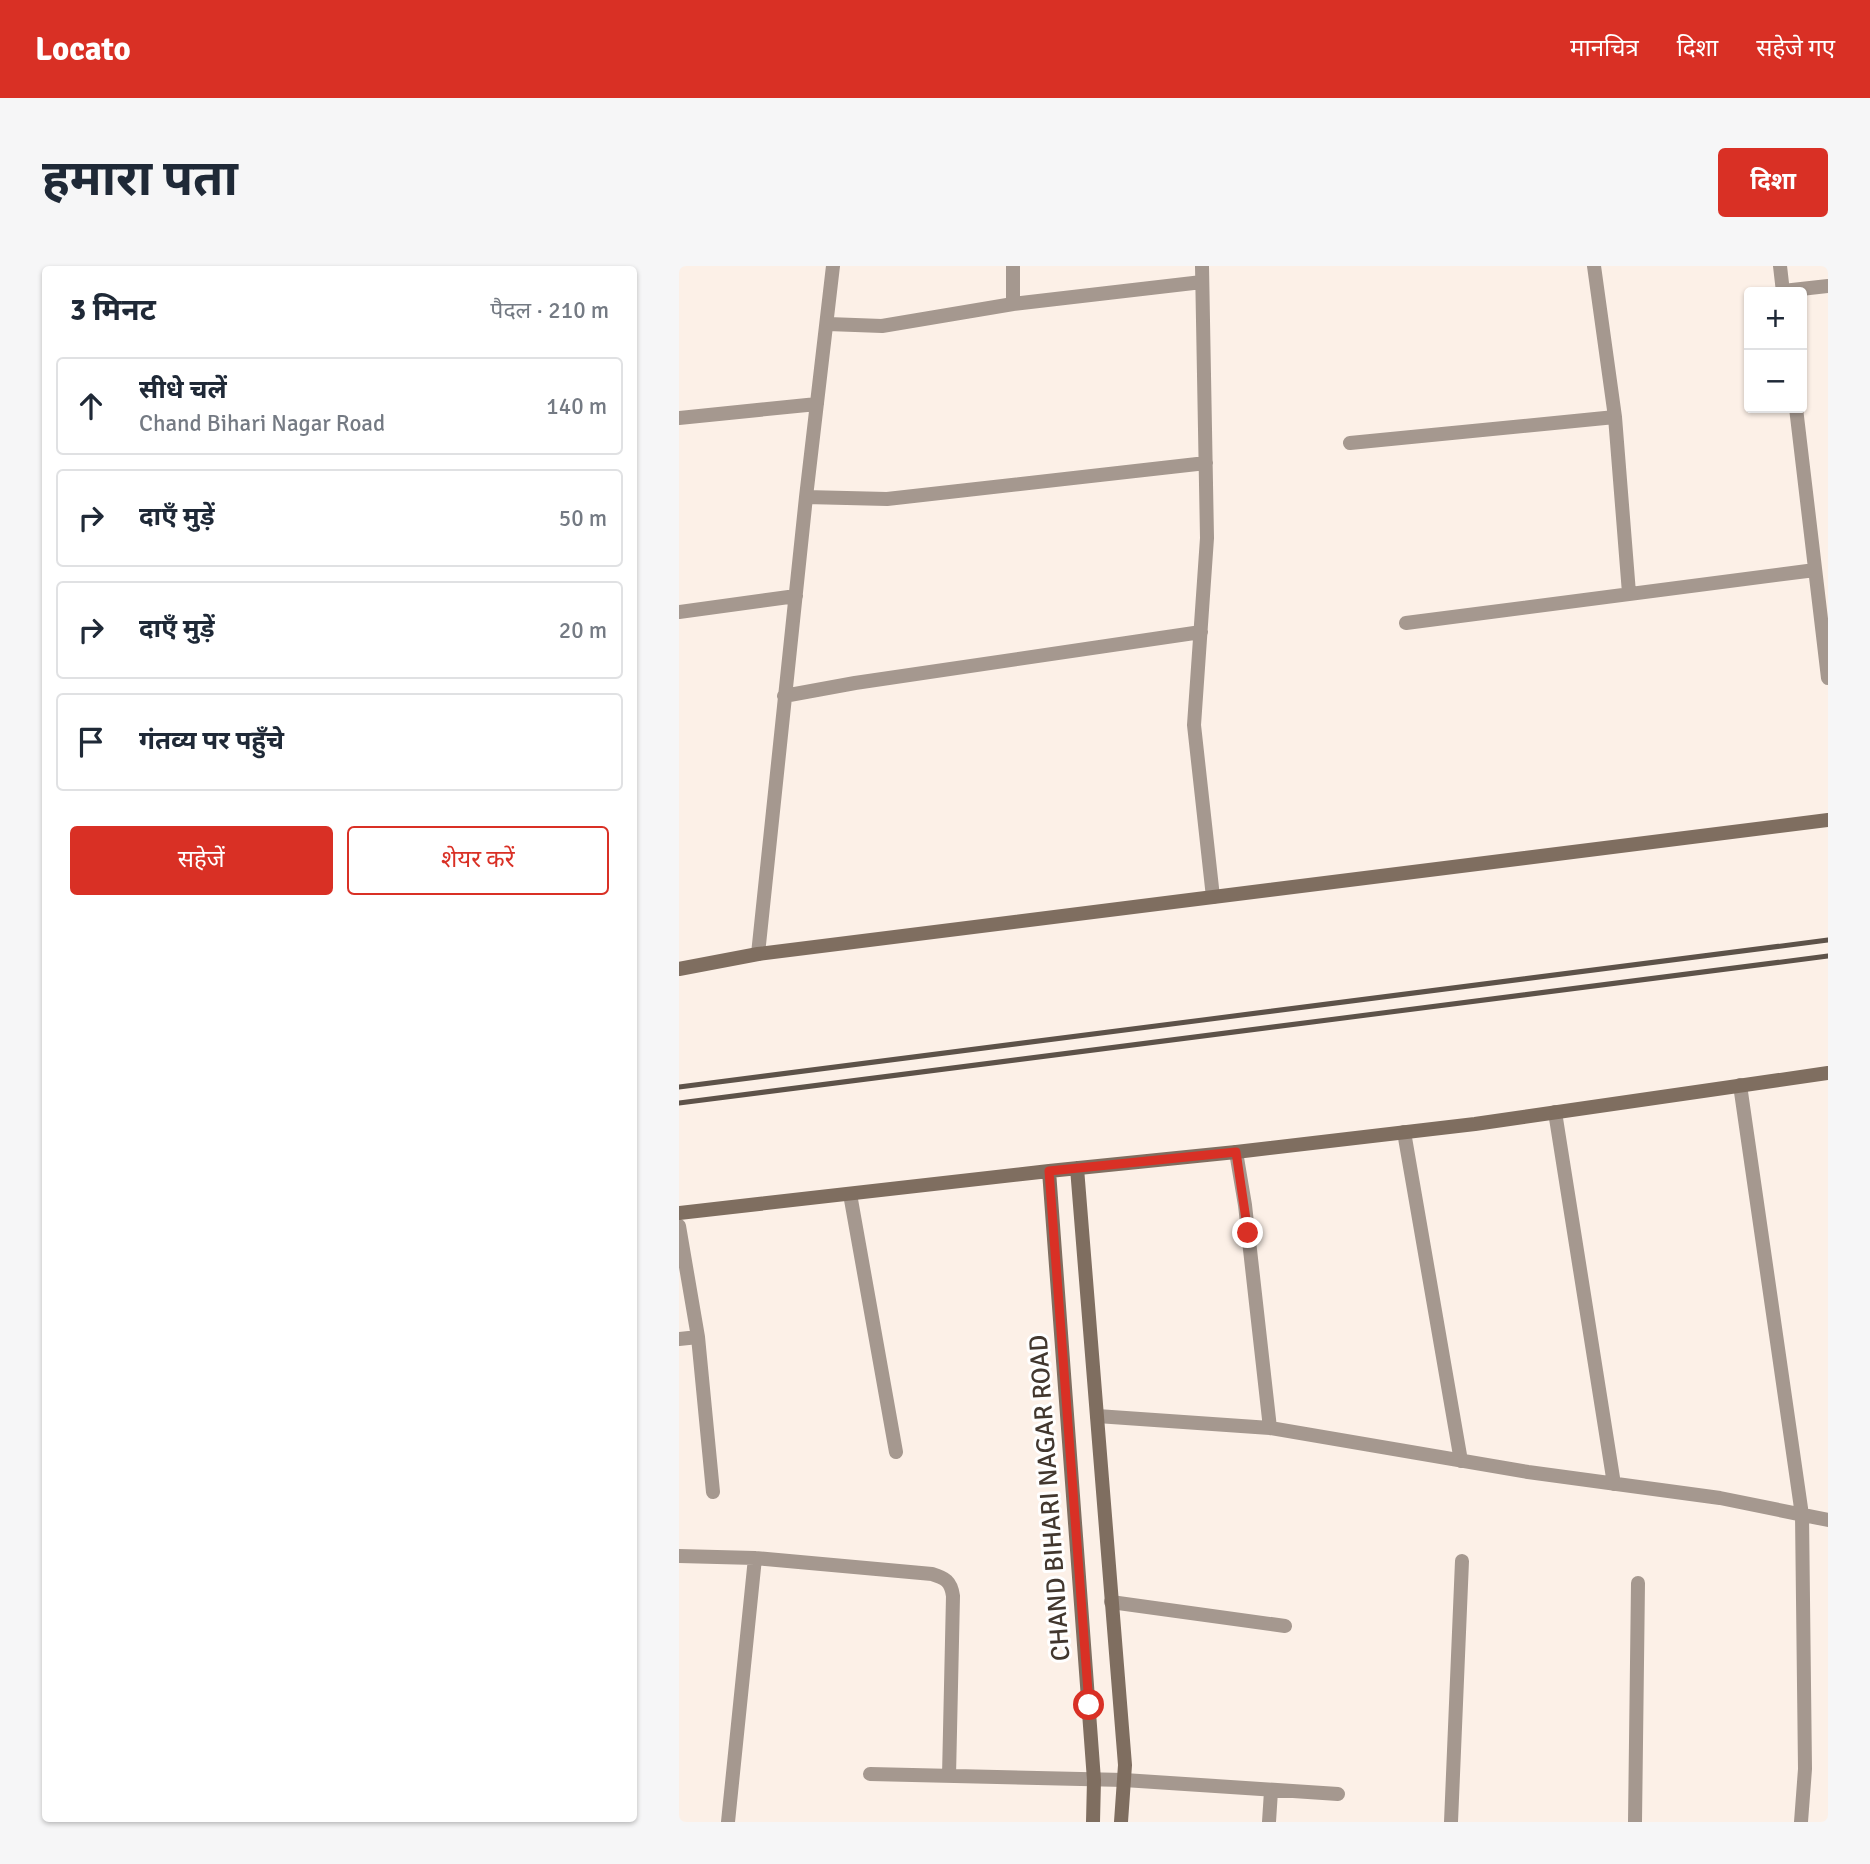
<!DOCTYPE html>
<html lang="hi">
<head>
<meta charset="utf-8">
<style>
  :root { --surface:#fff; --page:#f6f6f7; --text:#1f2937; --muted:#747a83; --line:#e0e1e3; --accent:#d93025 }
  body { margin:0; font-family:Signika,"Noto Sans Devanagari",sans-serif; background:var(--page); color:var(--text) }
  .controls { position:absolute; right:21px; top:21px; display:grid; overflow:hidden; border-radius:7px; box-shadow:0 2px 5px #0004 }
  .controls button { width:63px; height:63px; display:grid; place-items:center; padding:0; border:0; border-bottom:2px solid var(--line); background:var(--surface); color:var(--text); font:35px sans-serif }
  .stop { position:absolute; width:21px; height:21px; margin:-16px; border:5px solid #d93025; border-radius:50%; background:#fff }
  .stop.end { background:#d93025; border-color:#fff; box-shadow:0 2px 7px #0008 }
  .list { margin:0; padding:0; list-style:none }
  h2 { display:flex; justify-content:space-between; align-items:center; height:91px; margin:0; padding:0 28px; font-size:30px }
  h2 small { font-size:23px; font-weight:400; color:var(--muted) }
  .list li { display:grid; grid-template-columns:46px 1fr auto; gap:21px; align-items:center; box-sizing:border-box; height:98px; margin:0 14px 14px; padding:0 14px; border:2px solid var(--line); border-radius:7px }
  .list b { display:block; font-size:26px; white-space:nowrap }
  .list p { margin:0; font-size:23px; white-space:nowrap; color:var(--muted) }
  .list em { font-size:23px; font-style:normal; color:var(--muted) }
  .actions { display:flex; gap:14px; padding:21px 28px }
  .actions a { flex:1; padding:16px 0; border:2px solid var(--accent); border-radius:7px; text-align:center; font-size:24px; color:var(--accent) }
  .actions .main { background:var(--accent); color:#fff }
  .icon { flex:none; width:38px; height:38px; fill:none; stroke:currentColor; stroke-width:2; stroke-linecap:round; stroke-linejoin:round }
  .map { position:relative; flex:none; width:1149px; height:1556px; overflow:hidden; border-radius:7px }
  header { display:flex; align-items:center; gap:42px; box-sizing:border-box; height:98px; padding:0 35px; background:var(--accent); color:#fff }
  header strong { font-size:33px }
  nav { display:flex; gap:38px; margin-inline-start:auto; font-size:24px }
  .intro { display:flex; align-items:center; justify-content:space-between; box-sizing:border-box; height:168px; padding:0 42px }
  h1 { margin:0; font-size:49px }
  .button { padding:18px 32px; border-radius:7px; background:var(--accent); color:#fff; font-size:24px; font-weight:700 }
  main { display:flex; gap:42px; padding:0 42px }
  aside { flex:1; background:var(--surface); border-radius:7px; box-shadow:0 2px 5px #0004 }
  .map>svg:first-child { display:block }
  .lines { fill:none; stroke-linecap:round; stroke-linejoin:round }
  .street { stroke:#a5988f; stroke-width:14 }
  .secondary { stroke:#7f6e60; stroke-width:14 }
  .rail { stroke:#5d5249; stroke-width:5 }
  .route { stroke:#d93025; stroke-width:9 }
  .labels { text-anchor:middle; stroke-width:6; stroke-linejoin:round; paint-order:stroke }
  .street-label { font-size:26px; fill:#42372e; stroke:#fff }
</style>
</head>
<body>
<header>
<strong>Locato</strong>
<nav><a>मानचित्र</a><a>दिशा</a><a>सहेजे गए</a></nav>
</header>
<div class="intro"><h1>हमारा पता</h1><a class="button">दिशा</a></div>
<main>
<aside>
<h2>3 मिनट<small>पैदल · 210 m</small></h2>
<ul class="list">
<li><svg class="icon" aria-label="ahead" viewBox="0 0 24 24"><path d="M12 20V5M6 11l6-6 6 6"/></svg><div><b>सीधे चलें</b><p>Chand Bihari Nagar Road</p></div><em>140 m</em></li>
<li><svg class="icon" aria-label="right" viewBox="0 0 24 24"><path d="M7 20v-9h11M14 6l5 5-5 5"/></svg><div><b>दाएँ मुड़ें</b></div><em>50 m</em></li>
<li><svg class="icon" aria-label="right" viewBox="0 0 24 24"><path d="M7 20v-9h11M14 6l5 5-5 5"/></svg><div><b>दाएँ मुड़ें</b></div><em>20 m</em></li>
<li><svg class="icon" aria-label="arrive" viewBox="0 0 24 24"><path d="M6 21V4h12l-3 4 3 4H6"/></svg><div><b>गंतव्य पर पहुँचे</b></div></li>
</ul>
<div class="actions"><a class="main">सहेजें</a><a>शेयर करें</a></div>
</aside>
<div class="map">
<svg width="1149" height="1556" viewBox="0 0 1149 1556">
  <rect width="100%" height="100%" fill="#fcf0e7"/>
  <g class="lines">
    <path class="street" d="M334 0V38
      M523 0 528 272 515 459 534 631
      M915 0 936 151 950 327
      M1101 0 1104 26
      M1104 25 1149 20
      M149 58 203 60 334 38 523 16
      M1117 142 1149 412
      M0 152 138 138
      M671 177 936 151
      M127 231 208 233 527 197
      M0 346 117 330
      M727 357 1136 304
      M105 430 176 417 522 366
      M79 688 127 231 154 0
      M1061 819 1123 1249 1126 1503 1122 1556
      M876 846 935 1218
      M725 866 782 1195
      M557 886 566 939 591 1162
      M171 928 217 1186
      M0 960 19 1071 34 1226
      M0 1073 19 1071
      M418 1150 591 1162 849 1206 1041 1232 1149 1254
      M0 1290 76 1292 253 1308C266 1312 272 1315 274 1330L270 1510
      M432 1336 606 1360
      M191 1508 445 1514 659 1528
      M49 1556 76 1292
      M590 1556 592 1525
      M772 1556 783 1295
      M956 1556 959 1317"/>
    <path class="secondary" d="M0 703 79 688 1149 554
      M398 902 446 1499 442 1556
      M370 905 415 1514 414 1556
      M0 947 370 905 557 886 796 858 1149 807"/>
    <path class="rail" d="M0 821 1149 674
      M0 837 1149 690"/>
  </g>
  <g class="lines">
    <path class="route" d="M410 1439 370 905 557 886 569 967"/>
  </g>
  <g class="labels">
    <g class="street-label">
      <text transform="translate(370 1232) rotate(-94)" y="9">CHAND BIHARI NAGAR ROAD</text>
    </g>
  </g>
</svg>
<div class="controls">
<button>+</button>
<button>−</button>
</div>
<div class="stop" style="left:410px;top:1439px"></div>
<div class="stop end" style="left:569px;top:967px"></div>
</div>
</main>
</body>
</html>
